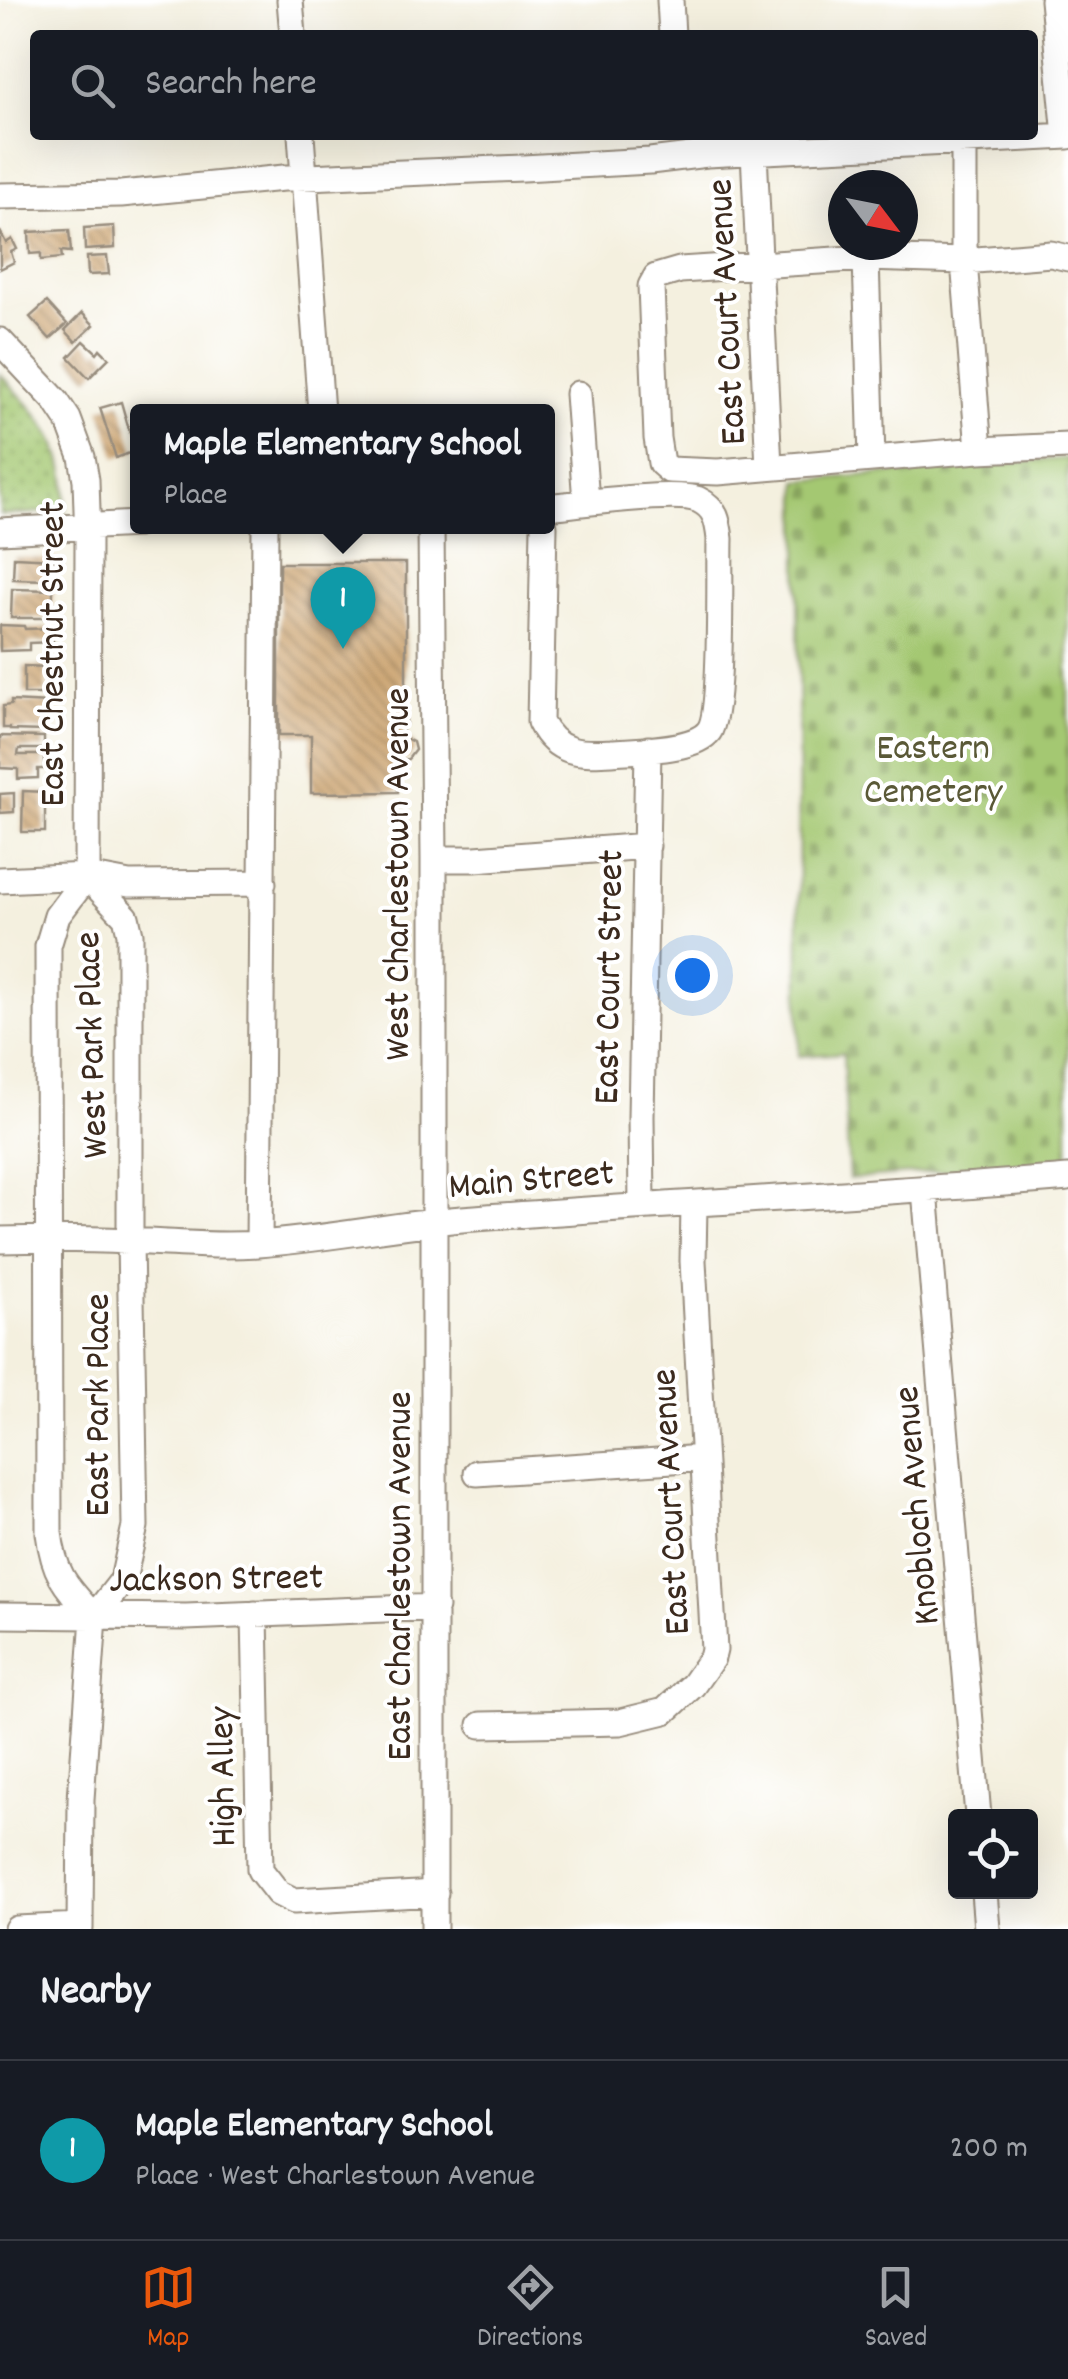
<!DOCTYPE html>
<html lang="en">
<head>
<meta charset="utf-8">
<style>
  :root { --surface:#171b24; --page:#20242c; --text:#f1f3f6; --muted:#9ea1a6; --line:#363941; --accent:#ea580c }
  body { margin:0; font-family:Dekko,sans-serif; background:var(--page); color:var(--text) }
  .controls { position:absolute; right:30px; bottom:30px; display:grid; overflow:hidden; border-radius:10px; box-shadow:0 10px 40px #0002 }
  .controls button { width:90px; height:90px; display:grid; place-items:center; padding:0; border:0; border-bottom:2px solid var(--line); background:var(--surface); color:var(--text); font:50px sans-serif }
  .compass { position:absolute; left:828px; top:170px; width:90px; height:90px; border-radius:50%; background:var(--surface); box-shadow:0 10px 40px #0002; rotate:122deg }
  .you { position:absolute; left:692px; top:975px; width:35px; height:35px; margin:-25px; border:8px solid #fff; border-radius:50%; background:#1a73e8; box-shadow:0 0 0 15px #1a73e833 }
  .badge { display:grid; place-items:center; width:65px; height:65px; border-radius:50%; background:var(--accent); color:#fff; font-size:32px; font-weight:700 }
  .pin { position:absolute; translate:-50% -82px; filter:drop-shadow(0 2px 5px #0008) }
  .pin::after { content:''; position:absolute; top:52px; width:35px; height:30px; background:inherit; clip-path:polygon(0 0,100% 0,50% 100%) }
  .popup { position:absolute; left:130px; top:404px; width:425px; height:130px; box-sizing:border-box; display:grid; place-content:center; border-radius:10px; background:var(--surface); filter:drop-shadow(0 2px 8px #0005); font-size:32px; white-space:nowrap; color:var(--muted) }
  .popup b { font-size:38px; color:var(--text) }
  .popup::after { content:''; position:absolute; left:50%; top:100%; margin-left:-20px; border:20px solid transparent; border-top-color:var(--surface) }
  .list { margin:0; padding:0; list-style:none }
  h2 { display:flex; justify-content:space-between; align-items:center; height:130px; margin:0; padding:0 40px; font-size:42px }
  h2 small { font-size:32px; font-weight:400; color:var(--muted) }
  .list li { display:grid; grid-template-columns:65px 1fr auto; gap:30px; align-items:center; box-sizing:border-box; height:180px; padding:0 40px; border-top:2px solid var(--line) }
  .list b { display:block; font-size:38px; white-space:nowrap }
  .list p { margin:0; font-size:32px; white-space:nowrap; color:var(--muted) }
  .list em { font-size:32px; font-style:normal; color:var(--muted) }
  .icon { flex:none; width:55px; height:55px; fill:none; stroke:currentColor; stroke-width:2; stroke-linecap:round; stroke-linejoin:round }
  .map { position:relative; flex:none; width:1068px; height:1929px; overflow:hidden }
  .search { position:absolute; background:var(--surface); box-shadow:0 10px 40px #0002; left:30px; right:30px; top:30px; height:110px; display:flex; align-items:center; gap:25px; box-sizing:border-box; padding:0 35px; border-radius:10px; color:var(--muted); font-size:38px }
  .sheet { height:310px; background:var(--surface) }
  nav { display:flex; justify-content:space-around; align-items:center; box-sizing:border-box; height:140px; border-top:2px solid var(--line); background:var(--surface); font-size:28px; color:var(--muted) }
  nav a { display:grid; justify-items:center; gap:5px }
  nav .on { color:var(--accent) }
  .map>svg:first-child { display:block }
  .grass { fill:url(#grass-dots); stroke:#707948; stroke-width:2.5 }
  .cemetery { fill:url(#cemetery-stones); stroke:#707948; stroke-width:2.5 }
  .building { fill:url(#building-back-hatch) }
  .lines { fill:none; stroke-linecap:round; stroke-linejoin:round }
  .minor-casing { stroke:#988d7e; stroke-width:29 }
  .minor { stroke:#fff; stroke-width:25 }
  .labels { text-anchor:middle; stroke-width:8; stroke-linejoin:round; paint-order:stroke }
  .street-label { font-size:38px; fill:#3b2a1e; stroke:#fff }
  .park-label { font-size:38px; fill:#5a5937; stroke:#fff }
</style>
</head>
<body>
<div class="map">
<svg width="1068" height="1929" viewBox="0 0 1068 1929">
  <defs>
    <pattern id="grass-dots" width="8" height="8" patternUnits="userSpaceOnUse" patternTransform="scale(2.5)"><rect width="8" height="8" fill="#a4c872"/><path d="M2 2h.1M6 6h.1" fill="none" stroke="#87a35d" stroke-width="1.8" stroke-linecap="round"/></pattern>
    <pattern id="cemetery-stones" width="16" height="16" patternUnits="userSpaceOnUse" patternTransform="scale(2.5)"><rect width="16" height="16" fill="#a4c872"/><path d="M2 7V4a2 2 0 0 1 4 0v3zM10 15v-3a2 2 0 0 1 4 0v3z" fill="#87a35d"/></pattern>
    <pattern id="building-back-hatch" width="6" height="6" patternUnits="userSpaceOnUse" patternTransform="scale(2.5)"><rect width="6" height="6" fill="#cea877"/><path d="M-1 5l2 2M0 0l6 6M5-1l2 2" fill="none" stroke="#a88961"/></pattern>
  </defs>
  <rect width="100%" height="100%" fill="#fff"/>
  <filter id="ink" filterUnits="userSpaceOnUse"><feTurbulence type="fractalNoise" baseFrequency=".01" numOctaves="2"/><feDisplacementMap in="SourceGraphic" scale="20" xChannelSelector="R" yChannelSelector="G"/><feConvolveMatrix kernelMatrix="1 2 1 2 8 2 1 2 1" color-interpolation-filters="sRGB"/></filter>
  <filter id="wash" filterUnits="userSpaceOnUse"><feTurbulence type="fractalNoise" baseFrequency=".0048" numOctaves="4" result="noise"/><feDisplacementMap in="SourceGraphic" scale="40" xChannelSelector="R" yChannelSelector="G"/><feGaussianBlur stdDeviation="2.25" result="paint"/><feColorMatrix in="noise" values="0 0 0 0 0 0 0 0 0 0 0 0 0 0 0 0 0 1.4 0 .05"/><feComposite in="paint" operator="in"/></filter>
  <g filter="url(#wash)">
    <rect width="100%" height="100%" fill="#f4f0df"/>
    <path class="grass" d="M0 374C27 403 57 431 64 471 67 484 65 498 65 511L0 515Z"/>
    <path class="cemetery" d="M1068 458V1161L849 1179 843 1053 799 1056 798 481Z"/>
    <g id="blocks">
      <path class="building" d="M114 226 115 248 85 250 84 228Z
        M69 230 71 252 61 251 62 258 41 260V253L30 254 29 232Z
        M0 231 6 243 12 239 17 249 11 252 14 262 0 269Z
        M107 256 109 274 88 275 87 257Z
        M47 302 67 324 50 339 30 317Z
        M82 313 94 325 76 342 65 330Z
        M84 341 97 353 100 349 109 358 89 378 69 357Z
        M121 402 135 451 116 458 100 408Z
        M14 557 55 559 54 572H48V580L13 579Z
        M279 563H406V725H403V737L413 742 415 750 408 759 397 760 398 792 311 793V735H279Z
        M12 589 53 590 52 618H11Z
        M0 625 24 626 25 629 53 628V642L29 643V650L0 651Z
        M24 666 47 667 46 694H24Z
        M11 701 49 703 45 731 10 730V728H3V706L11 705Z
        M0 736 44 737V749H19L18 755H44V769H38V778L18 779V769L0 768Z
        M23 791 45 792V832H22Z
        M14 793V812L0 813V794Z"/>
    </g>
  </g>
  <g filter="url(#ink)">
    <use href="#blocks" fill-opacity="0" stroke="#988d7e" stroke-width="2.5"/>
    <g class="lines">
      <defs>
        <path id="minor" d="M290 0 293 35
          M670 0 672 35
          M1053 0 1066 136
          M301 135 321 412
          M964 141V261L979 450
          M754 152 769 467
          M0 196 121 194 284 178 523 168 650 161 707 154 1068 136
          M866 258 872 459
          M1068 258 1051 254 964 261 866 258 680 270 656 277 651 286 657 438 661 463 669 470 718 472 979 450 1068 446
          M0 341 56 401 68 419 82 457 86 480 88 541 87 876
          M578 394 586 502
          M431 526 434 859V1929
          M544 526 540 722C556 754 580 754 612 752 635 750 694 751 709 731 723 712 719 571 720 539 718 522 716 508 699 500 678 490 576 504 548 507
          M0 531 138 524
          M434 859H475L647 846
          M87 876 57 916 48 946 49 1533C54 1575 66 1586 94 1617
          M0 880 87 876 129 884 263 883
          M925 1190 978 1816
          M642 1206 641 1117 648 749
          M0 1240C43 1239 86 1239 129 1241 172 1243 215 1247 258 1244 326 1239 394 1225 462 1219 664 1203 866 1195 1068 1178
          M259 1244 265 526
          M477 1473 703 1458
          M255 1614 260 1870 278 1893 294 1901 435 1893
          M0 1615 186 1617 435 1607
          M481 1725 620 1722 665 1711 693 1685 712 1658 714 1650 693 1261 694 1205
          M984 1892 987 1929
          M17 1929 80 1926
          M80 1929 81 1799 94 1617 123 1580 135 1526 130 1241V934L126 917 87 876"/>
      </defs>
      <use href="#minor" class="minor-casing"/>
      <use href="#minor" class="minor"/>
    </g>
  </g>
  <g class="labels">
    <g class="street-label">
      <text transform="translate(724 312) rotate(-93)" y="13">East Court Avenue</text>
      <text transform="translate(50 654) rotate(-90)" y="13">East Chestnut Street</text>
      <text transform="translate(395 874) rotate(-90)" y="13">West Charlestown Avenue</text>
      <text transform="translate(606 977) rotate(-89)" y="13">East Court Street</text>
      <text transform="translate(89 1045) rotate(-92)" y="13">West Park Place</text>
      <text transform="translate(531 1177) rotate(-5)" y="13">Main Street</text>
      <text transform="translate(95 1405) rotate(-90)" y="13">East Park Place</text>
      <text transform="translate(668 1502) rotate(-93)" y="13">East Court Avenue</text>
      <text transform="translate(914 1506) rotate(-95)" y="13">Knobloch Avenue</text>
      <text transform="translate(216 1576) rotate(-1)" y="13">Jackson Street</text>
      <text transform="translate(397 1576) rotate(-90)" y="13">East Charlestown Avenue</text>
      <text transform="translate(220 1777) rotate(-91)" y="13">High Alley</text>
    </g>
    <g class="park-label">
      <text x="933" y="758">Eastern<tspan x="933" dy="44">Cemetery</tspan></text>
    </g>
  </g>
</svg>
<div class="controls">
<button><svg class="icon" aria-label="locate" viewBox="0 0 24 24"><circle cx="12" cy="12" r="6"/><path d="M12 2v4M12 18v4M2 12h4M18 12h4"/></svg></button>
</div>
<svg class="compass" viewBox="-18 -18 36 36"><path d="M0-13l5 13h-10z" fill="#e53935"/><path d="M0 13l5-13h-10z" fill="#9ea1a6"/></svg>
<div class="you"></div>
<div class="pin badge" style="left:343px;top:649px;background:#0f9aa8">1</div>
<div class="popup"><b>Maple Elementary School</b>Place</div>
<div class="search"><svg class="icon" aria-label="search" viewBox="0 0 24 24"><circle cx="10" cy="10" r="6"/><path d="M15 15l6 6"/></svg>Search here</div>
</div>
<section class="sheet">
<h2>Nearby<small></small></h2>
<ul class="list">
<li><span class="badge" style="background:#0f9aa8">1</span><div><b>Maple Elementary School</b><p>Place · West Charlestown Avenue</p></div><em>200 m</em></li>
</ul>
</section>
<nav>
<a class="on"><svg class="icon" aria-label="map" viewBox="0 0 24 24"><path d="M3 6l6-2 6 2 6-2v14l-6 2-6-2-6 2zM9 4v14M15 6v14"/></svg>Map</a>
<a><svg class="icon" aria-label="directions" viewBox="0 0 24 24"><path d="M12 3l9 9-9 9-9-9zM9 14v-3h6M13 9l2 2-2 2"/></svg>Directions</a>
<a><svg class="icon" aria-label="saved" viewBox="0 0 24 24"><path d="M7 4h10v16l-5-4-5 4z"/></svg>Saved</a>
</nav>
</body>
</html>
